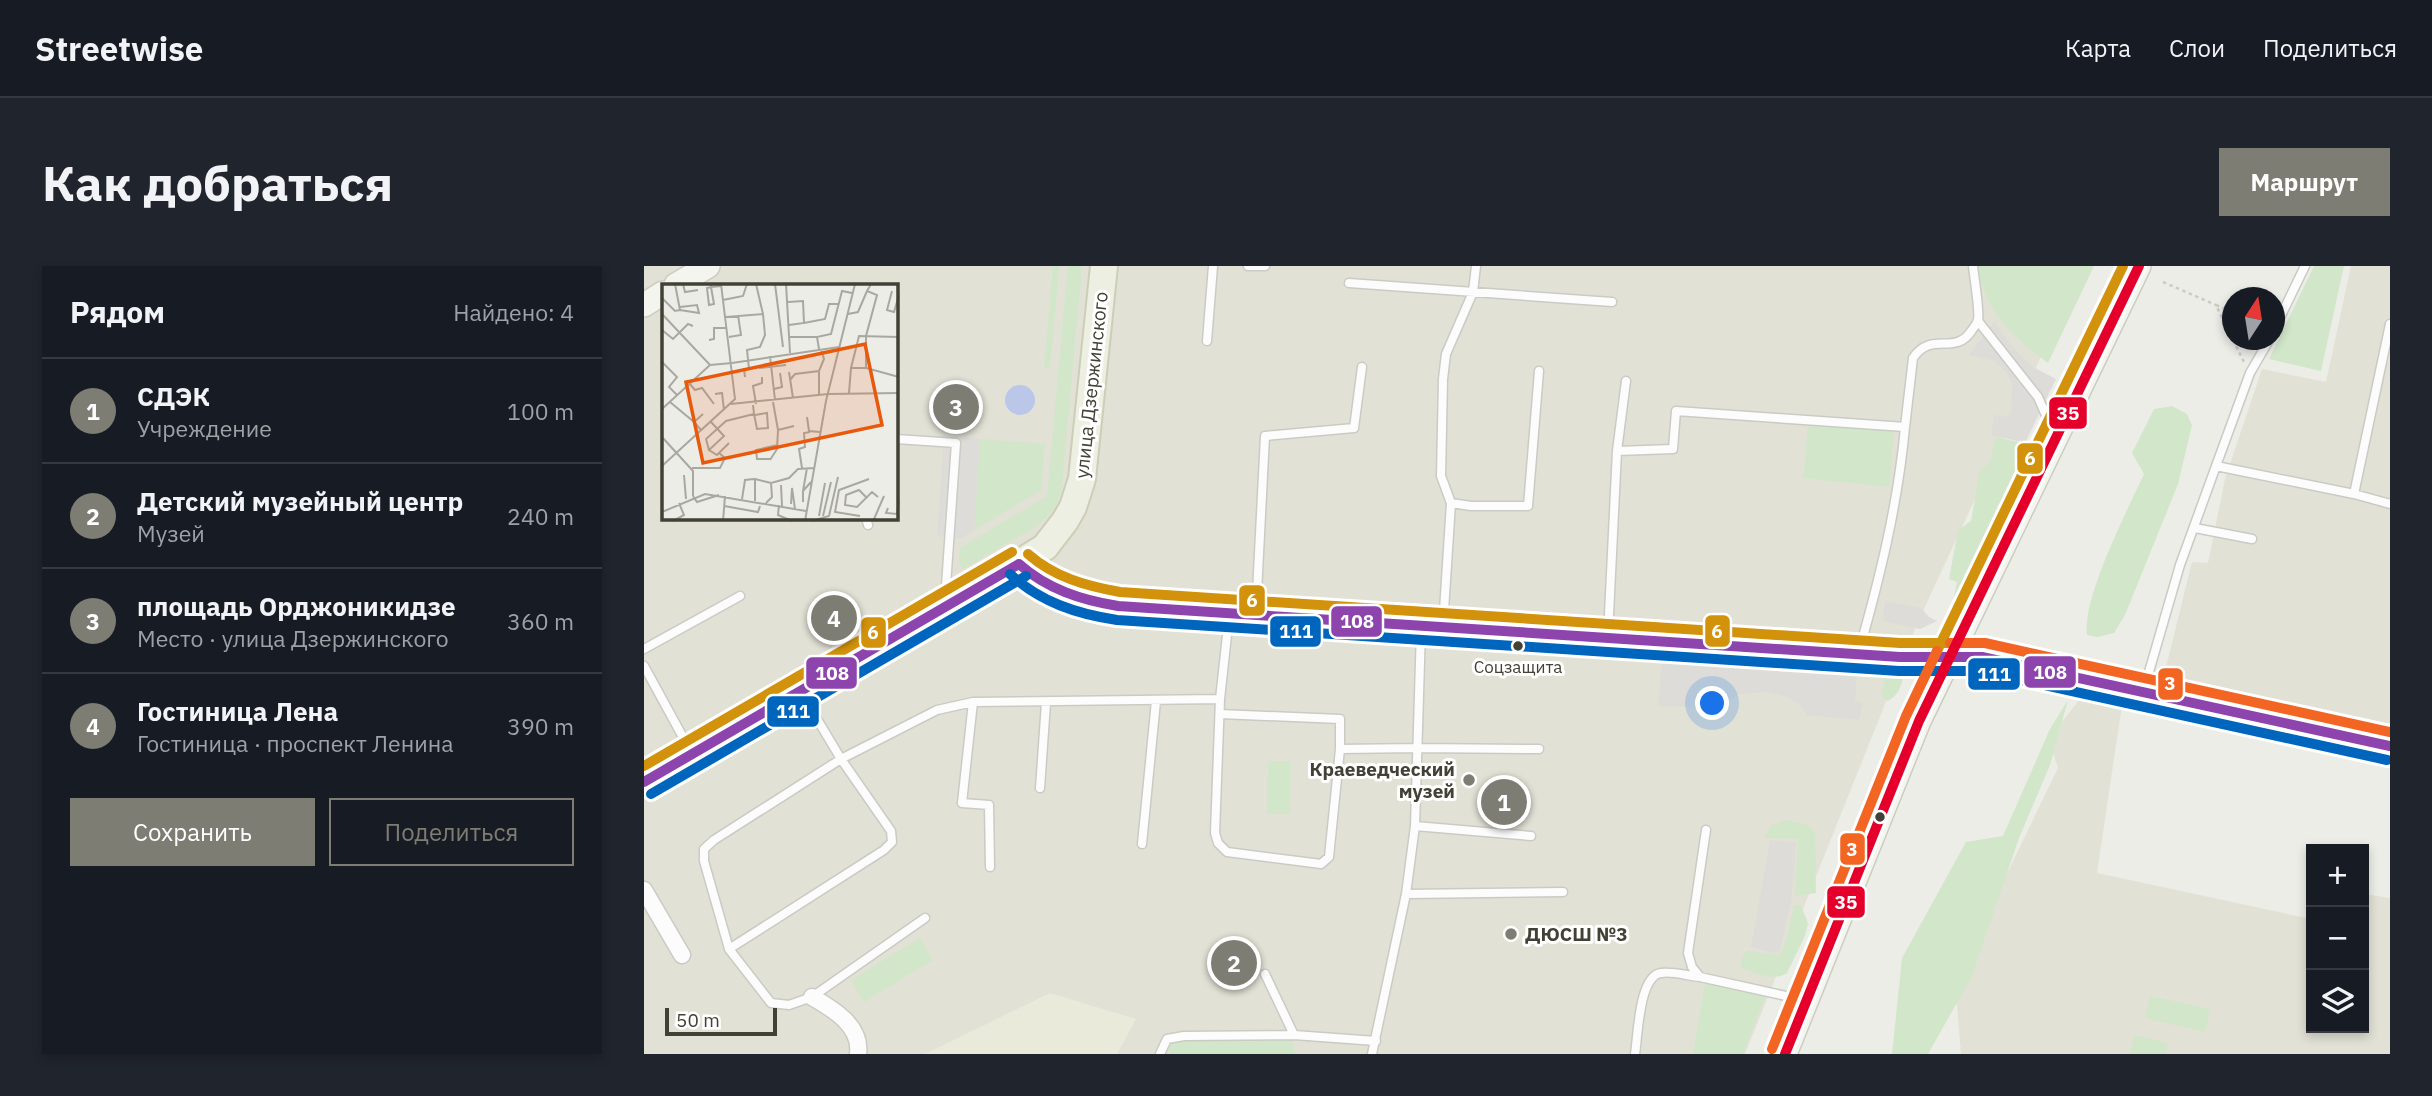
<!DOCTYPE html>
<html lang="ru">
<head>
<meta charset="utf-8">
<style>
  :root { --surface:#171b24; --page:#20242c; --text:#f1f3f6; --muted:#9ea1a6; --line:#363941; --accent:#7e7d74 }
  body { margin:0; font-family:"IBM Plex Sans",sans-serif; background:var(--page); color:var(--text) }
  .controls { position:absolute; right:21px; bottom:21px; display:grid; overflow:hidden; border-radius:0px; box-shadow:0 4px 10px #0003 }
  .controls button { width:63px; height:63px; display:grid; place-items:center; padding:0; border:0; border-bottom:2px solid var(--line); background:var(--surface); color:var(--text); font:35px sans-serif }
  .compass { position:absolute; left:1578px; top:21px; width:63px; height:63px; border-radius:50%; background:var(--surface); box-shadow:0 4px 10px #0003; rotate:12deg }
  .scale { position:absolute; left:21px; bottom:18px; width:112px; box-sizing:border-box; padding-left:7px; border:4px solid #424135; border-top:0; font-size:19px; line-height:24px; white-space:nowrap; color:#424135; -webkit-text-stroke:5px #fff; paint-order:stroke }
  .you { position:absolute; left:1069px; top:438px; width:24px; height:24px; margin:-18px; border:5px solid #fff; border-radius:50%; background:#1a73e8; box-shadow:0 0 0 10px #1a73e833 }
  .badge { display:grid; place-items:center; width:46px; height:46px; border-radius:50%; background:var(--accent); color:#fff; font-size:23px; font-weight:700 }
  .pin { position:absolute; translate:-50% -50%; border:4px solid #fff; box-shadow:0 2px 7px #0006 }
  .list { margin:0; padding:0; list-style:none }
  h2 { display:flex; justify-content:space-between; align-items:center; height:91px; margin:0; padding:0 28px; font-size:30px }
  h2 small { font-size:23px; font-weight:400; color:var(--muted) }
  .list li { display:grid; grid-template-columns:46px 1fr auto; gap:21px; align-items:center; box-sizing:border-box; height:105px; padding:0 28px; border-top:2px solid var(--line) }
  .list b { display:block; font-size:26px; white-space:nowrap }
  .list p { margin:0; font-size:23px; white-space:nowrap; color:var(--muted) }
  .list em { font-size:23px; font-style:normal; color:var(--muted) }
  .actions { display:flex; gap:14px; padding:21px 28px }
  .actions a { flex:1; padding:16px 0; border:2px solid var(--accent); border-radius:0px; text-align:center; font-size:24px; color:var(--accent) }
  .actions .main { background:var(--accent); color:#fff }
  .icon { flex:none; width:38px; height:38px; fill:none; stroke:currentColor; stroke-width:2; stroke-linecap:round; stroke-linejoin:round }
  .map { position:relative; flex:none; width:1746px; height:788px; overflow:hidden; border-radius:0px }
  header { display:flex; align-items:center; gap:42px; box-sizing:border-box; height:98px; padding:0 35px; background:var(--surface); border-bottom:2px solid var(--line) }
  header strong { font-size:33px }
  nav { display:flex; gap:38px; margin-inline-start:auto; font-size:24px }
  .intro { display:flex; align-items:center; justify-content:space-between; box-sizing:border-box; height:168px; padding:0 42px }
  h1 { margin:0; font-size:49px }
  .button { padding:18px 32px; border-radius:0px; background:var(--accent); color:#fff; font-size:24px; font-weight:700 }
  main { display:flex; gap:42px; padding:0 42px }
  aside { flex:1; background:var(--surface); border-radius:0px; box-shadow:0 4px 10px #0003 }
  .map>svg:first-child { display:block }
  .residential { fill:#e1e1d5; fill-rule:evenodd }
  .education { fill:#eaeadb }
  .green { fill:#d2e6ca }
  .parking { fill:#dddcd8 }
  .water { fill:#bbc7e8 }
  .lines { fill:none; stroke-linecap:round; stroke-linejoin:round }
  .lane-casing { stroke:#cbcbc5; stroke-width:11 }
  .street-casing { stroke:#cbcbc5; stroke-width:19 }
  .secondary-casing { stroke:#cccdc1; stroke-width:26 }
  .primary-casing { stroke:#cdceb7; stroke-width:30 }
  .path { stroke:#cccbc6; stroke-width:2.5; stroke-dasharray:3.5 3.5; stroke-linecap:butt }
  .lane { stroke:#fcfcfc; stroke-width:8 }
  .street { stroke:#fcfcfc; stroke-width:16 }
  .secondary { stroke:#f4f5ee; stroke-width:23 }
  .primary { stroke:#eeefe3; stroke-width:26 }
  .bus-1-casing { stroke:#fff; stroke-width:16 }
  .bus-2-casing { stroke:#fff; stroke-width:16 }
  .bus-3-casing { stroke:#fff; stroke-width:16 }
  .bus-4-casing { stroke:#fff; stroke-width:16 }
  .bus-5-casing { stroke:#fff; stroke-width:16 }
  .bus-1 { stroke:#8e44ad; stroke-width:10 }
  .bus-2 { stroke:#0065bd; stroke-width:10 }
  .bus-3 { stroke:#d3920b; stroke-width:10 }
  .bus-4 { stroke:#f26522; stroke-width:10 }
  .bus-5 { stroke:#e4002b; stroke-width:10 }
  .bus-dot { fill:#424135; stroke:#fff; stroke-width:2.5 }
  .poi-dot { fill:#7e7d74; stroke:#fff; stroke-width:2.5 }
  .labels { text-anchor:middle; stroke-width:6; stroke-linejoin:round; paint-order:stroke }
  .bus-label { font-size:17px; fill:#424135; stroke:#fff }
  .street-label { font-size:19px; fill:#424135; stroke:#fff }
  .poi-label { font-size:19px; font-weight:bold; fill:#424135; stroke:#fff; text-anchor:end }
  .inset-road { fill:none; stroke:#a9a8a0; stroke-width:2 }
  .view { fill:#e8590c; fill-opacity:0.15; stroke:#e8590c; stroke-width:3.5 }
  .inset-edge { fill:none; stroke:#424135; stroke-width:3.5 }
  .line-badge { stroke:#fff; stroke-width:2.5 }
  .badge-label { font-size:19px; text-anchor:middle; font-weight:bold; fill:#fff }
</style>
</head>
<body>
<header>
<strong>Streetwise</strong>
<nav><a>Карта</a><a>Слои</a><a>Поделиться</a></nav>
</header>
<div class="intro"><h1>Как добраться</h1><a class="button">Маршрут</a></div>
<main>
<aside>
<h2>Рядом<small>Найдено: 4</small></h2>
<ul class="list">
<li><span class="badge">1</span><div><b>СДЭК</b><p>Учреждение</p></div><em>100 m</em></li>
<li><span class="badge">2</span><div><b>Детский музейный центр</b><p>Музей</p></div><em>240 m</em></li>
<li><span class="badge">3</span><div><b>площадь Орджоникидзе</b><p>Место · улица Дзержинского</p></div><em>360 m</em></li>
<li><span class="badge">4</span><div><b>Гостиница Лена</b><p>Гостиница · проспект Ленина</p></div><em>390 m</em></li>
</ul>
<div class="actions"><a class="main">Сохранить</a><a>Поделиться</a></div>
</aside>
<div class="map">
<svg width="1746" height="788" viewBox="0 0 1746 788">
  <rect width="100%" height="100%" fill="#edede8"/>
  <path class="residential" d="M0 0H1439L1273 358 1101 788H0ZM19 19H252V252H19Z
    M1707 0H1746V462L1530 415 1523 410 1522 401 1548 296 1564 297 1581 213 1618 103 1682 116Z
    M1424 426 1478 439 1453 607 1667 653V762H1720V628L1746 632V788H1317L1311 715 1414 502 1409 487 1418 456 1435 434 1423 429Z"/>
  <path class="education" d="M406 727 492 753 473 788H281Z"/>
  <path class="green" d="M409 0H415L406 103 400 102Z
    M424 0H438L417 228 409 245 393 260 319 303 315 296 316 282 403 230Z
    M1334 0H1450L1404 97C1368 70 1341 47 1334 0Z
    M1670 0H1700L1677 105 1625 93Z
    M1528 140 1543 148 1548 159 1534 218 1481 349 1470 367 1454 371 1443 369C1438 332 1483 245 1500 208L1488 187 1510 143Z
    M1164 159 1250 166 1245 221 1159 212Z
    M1352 171 1392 180 1306 349 1313 316 1305 313 1314 264 1327 255 1336 204 1346 196Z
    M336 173 401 178 397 224 330 264Z
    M1242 401 1255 403 1259 412C1257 422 1253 430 1244 435L1238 432Z
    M1424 434 1406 499 1375 572 1327 712 1284 788H1248L1258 692 1322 576 1359 570 1406 463Z
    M1259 445 1266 447 1265 454 1221 555 1217 554 1215 550 1219 537 1254 453Z
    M624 495H647L646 548H623Z
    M1142 554 1164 559 1171 566 1172 627 1151 630 1154 573 1120 572 1127 560Z
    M1150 639 1157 640 1164 657 1161 670 1143 707C1130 716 1110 706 1096 702L1099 688 1103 685 1136 689 1143 672Z
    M276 672 289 694 220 736 207 714Z
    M1069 709 1114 718 1124 724 1099 788H1049L1062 711Z
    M1506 730 1566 743 1561 766 1501 752Z
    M534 765 633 767 647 773 652 788H525V771Z
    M1490 769 1524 777 1522 788H1486Z"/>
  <path class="parking" d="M1350 56 1370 83 1389 101 1412 113 1381 177 1347 169 1350 149 1362 151 1367 148 1368 117 1362 106 1350 95 1325 89Z
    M300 169 336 173 330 264 318 272 293 270Z
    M1241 335 1277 342 1285 351 1293 355 1276 363 1240 355 1239 349Z
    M1019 378 1214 393 1211 435 1219 437 1215 454 1163 449 1155 438 1143 431 1122 426 1095 428 1074 442 1014 440Z
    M1126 574 1152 576 1147 636 1136 684 1132 687 1107 681Z"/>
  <path class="water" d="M361 134a15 15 0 1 1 30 0a15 15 0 1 1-30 0Z"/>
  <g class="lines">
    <defs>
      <path id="lane" d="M604 0H621
        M705 17 968 36
        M1334 55 1394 131 1410 168
        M1746 58 1710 228 1746 238
        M1630 64 1661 0
        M563 75 569 0
        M252 173 312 177 301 334
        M973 185 1029 183 1032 145 1261 161 1269 92C1288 64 1311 91 1328 64 1330 61 1333 58 1334 54 1336 45 1330 11 1329 0
        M1572 200 1606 107 1625 74
        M807 237 827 240H884L895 105
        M222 252 224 259
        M1551 262 1608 273
        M612 346 621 170 710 162 718 101
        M799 360 807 237 797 210 799 113 802 88 829 26 832 0
        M777 363 771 560 762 628 919 626
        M964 369 973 185 982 115
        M0 383 96 330
        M1215 385C1236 311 1254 238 1261 161
        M0 400 47 486
        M1500 423 1536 299 1572 200 1710 228
        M158 428 197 493 247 565 248 576 240 584 85 683 127 737 145 739 168 731 281 652
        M329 436 318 537 345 539 346 601
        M576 448 696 453V483L685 591 677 598 583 586 574 577 571 567 576 433
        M696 483 774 482 895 483
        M396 522 402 437
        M771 560 887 570
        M1062 564 1044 687 1048 701 1056 711 1160 734
        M498 578 512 435
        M85 683 60 595V583L70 574 197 493 293 444 329 436 576 433 585 351
        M621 708 650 769
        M516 788 523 773 540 770 650 769 732 775
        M728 788 762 628
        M991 788C994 769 995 710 1017 707 1029 705 1044 710 1056 711"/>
      <path id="street" d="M0 624 38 689
        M168 731C189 743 218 760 214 788"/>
      <path id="secondary" d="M32 19 64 0
        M0 39 19 27
        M375 298C399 323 441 335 474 340L1256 391H1338L1746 480
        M1141 788 1275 455 1495 0"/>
      <path id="primary" d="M0 516 322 330 401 281 421 255 429 241 438 213 460 0"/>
    </defs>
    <use href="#lane" class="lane-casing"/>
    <use href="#street" class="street-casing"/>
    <use href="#secondary" class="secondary-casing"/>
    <use href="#primary" class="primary-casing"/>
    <path class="path" d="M1519 16 1572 39
      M1588 46 1572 39 1588 73
      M1589 74 1600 96"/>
    <use href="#lane" class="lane"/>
    <use href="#street" class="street"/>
    <use href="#secondary" class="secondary"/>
    <use href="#primary" class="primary"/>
    <defs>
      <path id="bus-1" d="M375 298C403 323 437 334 474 340L1256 391H1338L1746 480
        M0 516 375 298"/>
      <path id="bus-2" d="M366 308C396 336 433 348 473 354L1255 405H1336L1743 494
        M7 528 382 310"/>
      <path id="bus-3" d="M384 288C410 311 442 320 476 326L1256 377H1306
        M1293 385 1479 0
        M0 500 368 286"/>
      <path id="bus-4" d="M1306 377H1341L1746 466
        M1128 783 1262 450 1293 385"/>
      <path id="bus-5" d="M1141 788 1275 455 1495 0"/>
    </defs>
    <use href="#bus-1" class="bus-1-casing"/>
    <use href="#bus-2" class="bus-2-casing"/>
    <use href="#bus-3" class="bus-3-casing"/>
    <use href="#bus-4" class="bus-4-casing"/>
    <use href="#bus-5" class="bus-5-casing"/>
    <use href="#bus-1" class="bus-1"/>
    <use href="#bus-2" class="bus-2"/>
    <use href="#bus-3" class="bus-3"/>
    <use href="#bus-4" class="bus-4"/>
    <use href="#bus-5" class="bus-5"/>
  </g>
  <g class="bus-dot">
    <circle cx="874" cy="380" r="6"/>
    <circle cx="1236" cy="551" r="6"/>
  </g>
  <g class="poi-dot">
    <circle cx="825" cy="514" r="7"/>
    <circle cx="867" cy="668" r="7"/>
  </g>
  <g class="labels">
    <g class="bus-label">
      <text x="874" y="407">Соцзащита</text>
    </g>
    <g class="street-label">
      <text transform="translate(447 119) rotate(-84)" y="7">улица Дзержинского</text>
    </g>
    <g class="poi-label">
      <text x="811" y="510">Краеведческий<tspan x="811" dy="22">музей</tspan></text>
      <text x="881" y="675" text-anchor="start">ДЮСШ №3</text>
    </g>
  </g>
  <g transform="translate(18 18)">
    <rect width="236" height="236" fill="#edede8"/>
    <path class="inset-road" d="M21 0 23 8 36 6M49 0V3L52 20 47 21 45 4 49 3 59 2M94 0 101 30M113 0 121 63M124 0 128 69M209 0 205 7 215 11 204 52V84L237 93M230 7 225 26 232 28 237 11M0 14 13 27 18 26 13 0M61 16 81 12 85 0M126 18 141 17 142 39 127 41M18 23 35 21 37 29 18 26M0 30 48 81 70 79M186 30 196 28 205 7M64 33 101 30 103 51 98 63 85 66 87 85H82L83 93M142 39 163 35 167 20H177M0 46 11 55 26 40 31 42M67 53 79 51 76 31M128 53H155M47 56 52 55V44H65M157 65 155 53 169 50 180 7 190 9M108 72 113 116M0 78 15 93 7 103 15 111M70 79 177 63M97 84 124 81M189 84 197 52 237 53M157 87V110M127 88 131 114M128 96 133 90 157 87 162 75 159 65M27 99 33 106 40 104 52 120M112 105 120 103 118 89M187 109 189 84H204M53 110 60 109 62 126M166 110 237 109M8 118 32 138M111 118 116 146 132 142M69 120 166 110M94 120 91 102 100 99V93M0 125 48 81M92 130 95 145 106 144 105 129 93 131M145 133 147 147 158 148M49 138 62 152 47 166 55 171 67 159M39 146 32 138 41 130M0 153 31 187V212M47 166 44 155 64 137 92 130 91 121M109 175H95L94 166 116 161M108 176 115 165 116 146M0 182 73 115 59 0M30 184H58L63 174 57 169M140 184 137 165 143 163 142 149 148 148M22 191 24 215M119 201 120 222M141 207 145 184M31 212 35 218 57 211M205 214 197 206 184 211 183 221 195 223 210 208 216 213M80 215 83 196 92 195M93 217V195L109 199 127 194 136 185 152 184M141 218V207L149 198M104 219 110 213 109 199M129 220 130 204 133 225M117 221 116 231 130 237M62 222 96 228 98 222M226 224 224 229 235 230 237 216M0 228 43 210 144 227M157 232 163 199M161 232 169 198M198 232 173 228 177 206 207 195M11 237 22 231 17 219M61 237 63 212M143 237 164 117 193 0M150 237 167 232 176 193M216 237 212 235 222 212"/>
    <path class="view" d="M203 60 220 141 41 179 24 98Z"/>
    <rect width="236" height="236" class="inset-edge"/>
  </g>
  <g class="line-badge">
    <rect x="1404" y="130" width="40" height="34" rx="7" fill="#e4002b"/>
    <rect x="1372" y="176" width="28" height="33" rx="7" fill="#d3920b"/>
    <rect x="594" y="318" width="28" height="33" rx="7" fill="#d3920b"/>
    <rect x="686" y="339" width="53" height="33" rx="7" fill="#8e44ad"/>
    <rect x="1060" y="348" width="27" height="34" rx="7" fill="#d3920b"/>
    <rect x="625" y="349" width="53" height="33" rx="7" fill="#0065bd"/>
    <rect x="216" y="350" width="27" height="33" rx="7" fill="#d3920b"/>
    <rect x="1379" y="389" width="54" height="34" rx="7" fill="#8e44ad"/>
    <rect x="161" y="390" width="53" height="34" rx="7" fill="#8e44ad"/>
    <rect x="1323" y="391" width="54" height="34" rx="7" fill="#0065bd"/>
    <rect x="1513" y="401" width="27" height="34" rx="7" fill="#f26522"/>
    <rect x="122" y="429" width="54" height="33" rx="7" fill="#0065bd"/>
    <rect x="1195" y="566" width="27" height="34" rx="7" fill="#f26522"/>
    <rect x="1182" y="619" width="40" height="34" rx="7" fill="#e4002b"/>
  </g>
  <g class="badge-label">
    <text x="1424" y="154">35</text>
    <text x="1386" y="199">6</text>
    <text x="608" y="341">6</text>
    <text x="713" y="362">108</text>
    <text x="1073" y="372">6</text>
    <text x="652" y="372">111</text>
    <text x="229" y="373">6</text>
    <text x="1406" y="413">108</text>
    <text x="188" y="414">108</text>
    <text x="1350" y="415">111</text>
    <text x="1526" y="424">3</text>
    <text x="149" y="452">111</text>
    <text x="1208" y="590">3</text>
    <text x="1202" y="643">35</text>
  </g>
</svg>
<div class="controls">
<button>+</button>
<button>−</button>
<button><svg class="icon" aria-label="layers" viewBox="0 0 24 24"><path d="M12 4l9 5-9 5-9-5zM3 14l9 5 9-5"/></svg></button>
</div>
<svg class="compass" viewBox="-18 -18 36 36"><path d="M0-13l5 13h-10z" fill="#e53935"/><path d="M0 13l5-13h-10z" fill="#9ea1a6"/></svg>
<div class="scale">50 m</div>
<div class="you"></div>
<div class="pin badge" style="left:860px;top:536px">1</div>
<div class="pin badge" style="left:590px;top:697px">2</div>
<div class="pin badge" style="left:312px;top:141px">3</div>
<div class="pin badge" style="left:190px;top:352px">4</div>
</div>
</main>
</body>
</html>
